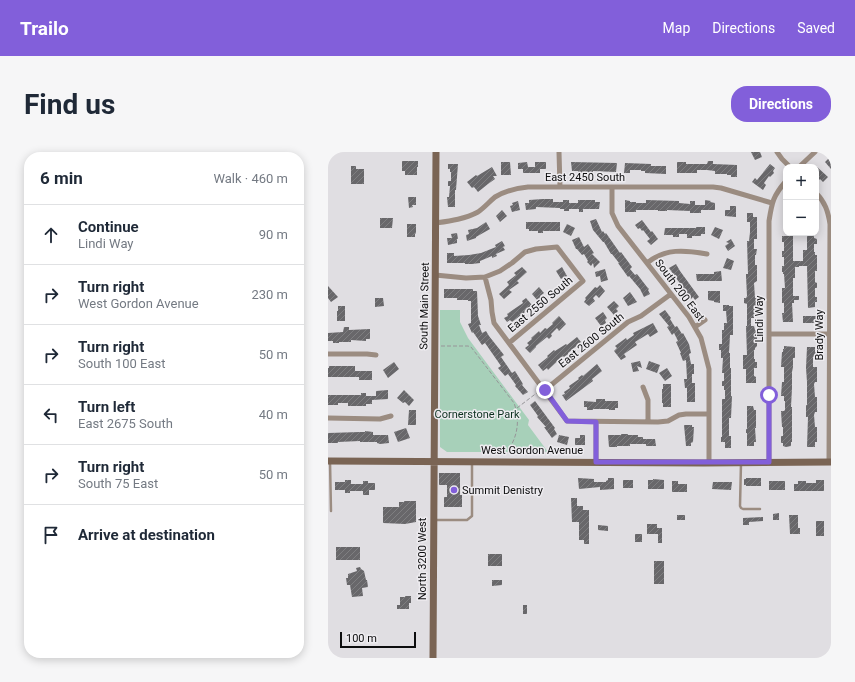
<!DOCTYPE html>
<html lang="en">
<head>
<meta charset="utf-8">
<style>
  :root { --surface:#fff; --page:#f6f6f7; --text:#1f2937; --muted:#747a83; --line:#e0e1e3; --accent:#825fda }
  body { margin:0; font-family:Roboto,sans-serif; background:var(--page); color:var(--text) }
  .controls { position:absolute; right:12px; top:12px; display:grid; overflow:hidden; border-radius:8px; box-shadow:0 2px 10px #0003 }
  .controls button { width:36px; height:36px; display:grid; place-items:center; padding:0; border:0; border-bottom:1px solid var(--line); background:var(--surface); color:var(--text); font:20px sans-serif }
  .scale { position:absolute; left:12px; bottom:10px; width:76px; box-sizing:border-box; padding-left:4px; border:2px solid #0d0d0e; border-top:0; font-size:11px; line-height:14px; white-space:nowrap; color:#0d0d0e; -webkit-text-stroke:3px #edebef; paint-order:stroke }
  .stop { position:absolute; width:12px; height:12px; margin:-9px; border:3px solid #825fda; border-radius:50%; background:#fff }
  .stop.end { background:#825fda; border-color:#fff; box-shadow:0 1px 4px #0008 }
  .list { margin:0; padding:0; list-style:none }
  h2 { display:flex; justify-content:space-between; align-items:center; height:52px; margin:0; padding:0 16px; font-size:17px }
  h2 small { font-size:13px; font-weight:400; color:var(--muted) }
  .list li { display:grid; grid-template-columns:26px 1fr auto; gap:12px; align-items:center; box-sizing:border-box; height:60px; padding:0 16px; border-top:1px solid var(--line) }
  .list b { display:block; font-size:15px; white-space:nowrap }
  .list p { margin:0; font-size:13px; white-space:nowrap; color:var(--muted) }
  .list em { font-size:13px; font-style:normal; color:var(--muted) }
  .icon { flex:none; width:22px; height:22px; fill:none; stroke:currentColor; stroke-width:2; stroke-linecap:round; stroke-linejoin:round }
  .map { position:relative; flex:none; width:503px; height:506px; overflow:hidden; border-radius:16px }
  header { display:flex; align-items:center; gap:24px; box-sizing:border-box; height:56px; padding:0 20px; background:var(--accent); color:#fff }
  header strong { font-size:19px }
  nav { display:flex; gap:22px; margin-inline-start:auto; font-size:14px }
  .intro { display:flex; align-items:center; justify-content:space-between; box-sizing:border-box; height:96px; padding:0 24px }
  h1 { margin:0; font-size:28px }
  .button { padding:10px 18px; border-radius:16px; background:var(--accent); color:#fff; font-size:14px; font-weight:700 }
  main { display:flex; gap:24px; padding:0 24px }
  aside { flex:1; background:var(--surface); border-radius:16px; box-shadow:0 2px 10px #0003 }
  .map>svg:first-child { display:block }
  .green { fill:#a7d0b9 }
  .building { fill:url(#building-hatch) }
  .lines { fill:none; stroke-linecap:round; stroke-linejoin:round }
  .path { stroke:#969598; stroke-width:1; stroke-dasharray:4 2; stroke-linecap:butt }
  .lane { stroke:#9b8c81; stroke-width:2.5 }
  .street { stroke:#9b8c81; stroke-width:5 }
  .secondary { stroke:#7a6454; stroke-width:7 }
  .route { stroke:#825fda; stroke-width:5 }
  .poi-dot { fill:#825fda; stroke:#edebef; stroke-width:1.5 }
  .labels { text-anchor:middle; stroke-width:3; stroke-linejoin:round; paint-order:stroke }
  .street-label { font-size:11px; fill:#0d0d0e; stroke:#edebef }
  .park-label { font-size:11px; fill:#0e3221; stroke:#edebef }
  .poi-label { font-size:11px; fill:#0d0d0e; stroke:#edebef; text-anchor:start }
</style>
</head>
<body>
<header>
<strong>Trailo</strong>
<nav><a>Map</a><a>Directions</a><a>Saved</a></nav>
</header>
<div class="intro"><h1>Find us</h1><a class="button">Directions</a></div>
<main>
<aside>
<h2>6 min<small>Walk · 460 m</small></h2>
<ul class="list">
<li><svg class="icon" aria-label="ahead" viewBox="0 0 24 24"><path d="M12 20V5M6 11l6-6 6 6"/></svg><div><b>Continue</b><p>Lindi Way</p></div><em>90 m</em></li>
<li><svg class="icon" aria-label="right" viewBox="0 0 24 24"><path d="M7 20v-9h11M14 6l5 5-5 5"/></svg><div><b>Turn right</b><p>West Gordon Avenue</p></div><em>230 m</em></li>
<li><svg class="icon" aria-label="right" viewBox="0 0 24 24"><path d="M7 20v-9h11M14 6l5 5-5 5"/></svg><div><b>Turn right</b><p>South 100 East</p></div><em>50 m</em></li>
<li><svg class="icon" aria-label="left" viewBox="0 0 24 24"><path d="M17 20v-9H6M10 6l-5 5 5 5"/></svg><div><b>Turn left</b><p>East 2675 South</p></div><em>40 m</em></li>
<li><svg class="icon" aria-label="right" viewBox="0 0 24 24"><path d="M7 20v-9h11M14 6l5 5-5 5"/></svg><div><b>Turn right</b><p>South 75 East</p></div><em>50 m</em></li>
<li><svg class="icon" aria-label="arrive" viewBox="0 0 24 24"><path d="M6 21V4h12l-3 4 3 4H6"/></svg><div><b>Arrive at destination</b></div></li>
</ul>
</aside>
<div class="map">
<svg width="503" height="506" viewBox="0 0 503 506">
  <defs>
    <pattern id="building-hatch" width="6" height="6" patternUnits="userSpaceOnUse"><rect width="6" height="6" fill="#68676a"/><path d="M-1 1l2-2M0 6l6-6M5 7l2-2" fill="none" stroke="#7f7f81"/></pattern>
  </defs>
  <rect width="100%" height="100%" fill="#e0dee2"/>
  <path class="green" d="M112 158H132V170L140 186 201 268 200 273 220 300H119L112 295Z"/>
  <path class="building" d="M423 0H432L434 5 427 8Z
    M503 4V17L497 10Z
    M74 9H90V15H89V23H77V19H74Z
    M380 9H385V12L409 13V25H403V23H399V22H387V19L379 18H369V21H349V10H358V12H379Z
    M173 10H182L183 23H173Z
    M199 10 200 15H207V10H218V17H212V21H195V17H190V11Z
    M243 10 289 11 288 20 265 19V21H250V19H244Z
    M297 11 323 12V14H338V22L317 21V19H313V18H302V21H296Z
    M120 12H130L128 38H127V55H120L119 45H121L122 34H120V29H123V20H122V17H120Z
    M442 12 447 16 445 19 446 21 442 25 441 24 436 31 438 33 435 38 424 30 427 26 429 28Z
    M23 14H28V17H36V32H23Z
    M488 14 500 25 495 30 492 27 491 28 488 25Z
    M164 15 169 24H165L167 27 160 32 150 40 146 35 144 36 139 30 148 23 149 24Z
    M80 45H88V53H84L85 55 81 56Z
    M215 47H225V50H235V48H241V51H250V48H267V50H272L271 57H255V60H251V57H241V59H236V57H232V56L208 55V57L198 58 197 51H201V48Z
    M297 48 302 49V50H308V51H318V48L351 49V51L362 52V49H367V53H377V48L383 49 382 50 387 51V58H373V61H362V59L339 58V59H330V58H308V60H297Z
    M190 49 192 58 184 60 182 54 185 53 184 51Z
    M402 54H408V65L397 64V58H402Z
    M174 58 179 64 172 70 168 64Z
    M419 61H425V65H429V87H426V97H429L428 103H427V113H429V129L426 131 427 146H429V162H426V166H423V174H426L427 178H429V194L427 196V198H426V207H427V210H429V216H426V224L428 225V231H418V217H415V203H419L418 174H419V152L416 151V146H418L419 144 418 124V122H420L419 89H421L422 80V70H419Z
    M52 66H65L64 76H52Z
    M268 67 274 80 275 79 277 82 278 81 292 101 293 100 304 115 302 117 307 123 309 122 319 135 321 137 320 138 322 142 316 145 312 137 301 124 300 125 290 111H291L284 102H283L276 90H275L265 78 262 69Z
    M314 68 323 80 324 79 330 87 323 93 319 89 322 87 315 78 314 79 312 76 310 77 307 73Z
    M158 70 162 77 148 85V86L139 89 138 83 141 82 140 78 149 76Z
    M198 70H232V79H215V81H210V79H201V77H198Z
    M79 72H88V81L87 82V85H79Z
    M239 72 247 76 243 84 235 80Z
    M368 75H377V82H373V84H364V86H359V82H351V85H345V83H336L337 76H368Z
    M387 75 395 78 391 87 383 83Z
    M129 81 130 87H129V91L120 93 119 86H124L123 82Z
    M479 82H486V86L489 87V92H486V100H487V103H489V119H487V130L489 131V136H487V145H489V150H487V155L480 156 479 114H471V115H467V126H465V144H471V148H466V151H464L465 170H455L454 161H456V151H454V136H457L456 122H455V120H454V114H456V105H454V99H456V90H454V84H465V109H475V98H479Z
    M251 85 256 95 260 92 266 101 264 102 272 110 266 116 265 111 263 114 259 110 260 109 256 102 254 103 249 97H248L244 88Z
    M403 87 407 94 400 99 397 94 401 91 398 90Z
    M174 89 177 94 175 95 177 98 168 102 169 104 164 106V104L152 109V111L144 112H137V111H119V101H126V104L141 103 153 101 168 95 167 93Z
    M399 106 406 109 403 118 395 116Z
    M348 112 352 119 371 145 367 148 365 145 363 147 341 116Z
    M194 115 199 120 189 129 191 131 181 138 184 140 176 147 171 142 181 133 179 130 188 123 186 121Z
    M234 115 239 124 233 127 228 119Z
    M277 117 280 128 273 130 272 124 268 125 267 120Z
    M393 119 394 129H369L368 122H386V120Z
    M272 133 277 139 271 146 268 143 265 146 267 149 261 154 256 150 258 147 257 146 267 135 269 136Z
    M0 134 10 145 3 150 0 146Z
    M211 135 216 141 212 144 214 146 210 149 204 142Z
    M116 137H145V139H149L150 164 153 173H151L154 181 158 179 161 184 176 203 173 205 184 221 187 219 195 232 194 233 200 240 195 243 187 234 188 233 180 222 177 224 170 216 173 214 157 191 154 193 145 180 144 181 140 172 143 171V149H140V148H129V146H116Z
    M380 139H392V151L386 150V149L380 148Z
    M302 140 309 150 300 154 295 146Z
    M47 146H55L56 154 47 155Z
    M198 146 204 153 196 159 197 160 184 170 182 168 179 170 176 166 180 164 179 162 195 151 194 149Z
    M286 149 291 154 288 157 290 159 286 163 279 155Z
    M395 153H401V154H405V183H402L401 201H402V216H403V244H404L403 266H401V284H403V296H397V290H393V285H394V247H397V238H396V234H394V229H396V221H394L395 206H393V198H391V192H394V178H396V171H399L398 159H395Z
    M10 154H17V169H9V159H10Z
    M337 158 343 166 342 167 347 175 349 174 354 182 355 181 361 192 363 201 361 202 363 212H366V222H364V231H367V250H359V236H357L356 227H359L358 208 355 209 352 201H353L348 190 350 189 346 181 344 183 339 175 341 174 331 162Z
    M275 160 279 166 277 168 278 171 273 174 267 166Z
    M231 164 238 172 231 179 229 176 223 182 224 184 221 187 219 185 208 194V195L202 201 197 196 201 193 199 191 204 187 203 186 211 179 212 181 217 176 219 177 225 172 224 171Z
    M475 164H490V171H475Z
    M325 171 330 180 322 185 320 182 307 190 309 193 296 202 298 205 293 208 286 199 289 196 287 194 298 186 299 188 306 183 305 181Z
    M16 175H21V178L42 177V187H38V189L23 188V190H11V191H5V189H0V181L15 180Z
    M249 185 253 190 240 201V202L236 205 235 204 220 218 219 216 215 219 210 213 220 205 219 204 226 198 227 199 238 192 239 193Z
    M456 194 467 195V206H465V215L464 220V236L463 255H464V290H463V294L458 295 455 294V291H453V284H455V275H454L453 259H456L457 258V249H456V244H453L454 230H456V215H453L454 200H455V197H456Z
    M479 195H487V200H489V205H485V215H489V230H487L486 232 487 245H489V260H487L486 263 487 275H489V290H487V295H479L480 265H478V253H479V230L478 216Z
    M312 209 314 216 309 214 311 219 305 220 303 211Z
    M321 209 332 213 329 221 318 217Z
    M66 210 71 217 60 226 55 218Z
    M269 212 274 219 264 227 265 229 238 249 234 243 237 242 236 240 242 236 241 234 251 227 250 226 254 223 255 224Z
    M1 214H27V219H44V228H31V225H0V216H1Z
    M339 216 344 224 337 229 331 221Z
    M335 232H343V255H335V251H334V237H335Z
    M60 238V247L44 248V252H38V254H20V251H10V253H0V243H33V241H38V244H48V239Z
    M76 238 86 248 81 254 77 250 75 251 69 246Z
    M268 247H277V249H290V256H287V258H281V257H265V258H259V255H256V249L268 250Z
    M207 249 227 276 226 277 229 282 224 286 216 275H218L209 265 210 264 202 253Z
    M419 254H425L426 258H428V276H427L428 290H426V294H419V281H418V277H419Z
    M81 258H88V273H80Z
    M356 273H364V275H366L365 290 363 291V294H358Z
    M78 276 82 286 70 290 66 280Z
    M37 279 45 280V283H60L61 291 52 292 49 291V290H32V289L10 290V291H0V281L32 280H37Z
    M293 282H300V283H310V285H315V287H327L328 294H318V292H302V294H289V295H281L280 283H293Z
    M231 283 241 285 239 293 229 290Z
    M252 283H257V293H247V286H252Z
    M111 321H132V343H134V355H116V345H119V333H111Z
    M250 326 266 327V330H278V329L280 328V326H286V337L272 338V335L251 337Z
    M418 326H433V334H418V333H416V327H418Z
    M325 327 336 328V337H320V328H325Z
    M17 328H23V332H35V329H40V331H47V338H41V343H35V339H22V341H17V338H7V330H17Z
    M295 328H305V336H295Z
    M488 328H496V339H466V332H470V329H478V331H488Z
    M344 329H350V332H359V340H344Z
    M441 329H457V338H441Z
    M385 330H404L403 338 384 337Z
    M243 346H249V354H255V358H261V392H256V388H251V370H244Z
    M76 349H88V370L77 372 55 371V355H71V350H76Z
    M451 361V368H445V362Z
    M349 363H357V368H349Z
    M461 363H470V376H472V382H462Z
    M435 365V369L421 370V373H415V366Z
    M488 369H496V384H488Z
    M319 372H329V376H334V391H330V382H319Z
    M270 373 280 374V379L270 378Z
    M307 382H314V390H307Z
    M8 395H32V408H8Z
    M160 402H174V414H160Z
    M326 409H336V432H326Z
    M32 415 33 417 36 419 38 428H39L40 435 34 436 35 444 24 445 22 433H19L18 426H20V422L29 419 28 416Z
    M164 428H174V433L164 434Z
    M77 444H83V451H81V457H69V453H72V445H77Z
    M195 453H199V462H195Z"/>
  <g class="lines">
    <path class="path" d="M113 194H140L143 195 186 251C192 267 190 283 181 297
      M189 256 210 240"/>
    <path class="lane" d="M2 309 3 359
      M413 311 412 354 413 356 415 357H432
      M108 368H139L144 364V310"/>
    <path class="street" d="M231 0 232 35
      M449 0 454 7 462 15
      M471 15 487 0
      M284 35V61L290 74 361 165 373 186 381 217V311
      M488 41C497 50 500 59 502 72L501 310
      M108 71C122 69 137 67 150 60 156 56 161 50 167 45 177 39 188 36 200 35H385L393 36 444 51
      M319 111C337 96 357 98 379 102
      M107 123 138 126 157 125 172 119 184 111 197 100 208 97 229 95 255 129 181 191
      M157 125 163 148 164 160 166 171 239 269 330 270 340 269 351 263 358 262H381
      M367 175 377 168
      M441 182H501
      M0 202H39L48 203
      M315 235 320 248V270
      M217 238 300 170 313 164 343 142
      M0 266 52 267 63 264
      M268 310V270
      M441 310V69C444 50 445 44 458 29"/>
    <path class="secondary" d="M0 309 376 311 503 310
      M105 506 108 0"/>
  </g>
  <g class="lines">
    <path class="route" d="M217 238 239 269 268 270V310H441V243"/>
  </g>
  <circle class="poi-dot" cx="126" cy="338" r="4"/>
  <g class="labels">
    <g class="street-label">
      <text x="257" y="29">East 2450 South</text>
      <text transform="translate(352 138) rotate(53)" y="4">South 200 East</text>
      <text transform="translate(212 152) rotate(-40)" y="4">East 2550 South</text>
      <text transform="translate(96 154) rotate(-89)" y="4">South Main Street</text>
      <text transform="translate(431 167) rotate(-90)" y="4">Lindi Way</text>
      <text transform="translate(491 183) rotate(-90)" y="4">Brady Way</text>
      <text transform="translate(263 188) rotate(-39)" y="4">East 2600 South</text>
      <text x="204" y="302">West Gordon Avenue</text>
      <text transform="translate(94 407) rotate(-90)" y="4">North 3200 West</text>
    </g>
    <g class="park-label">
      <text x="149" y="266">Cornerstone Park</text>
    </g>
    <g class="poi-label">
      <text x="134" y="342">Summit Denistry</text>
    </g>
  </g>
</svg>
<div class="controls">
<button>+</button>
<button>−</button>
</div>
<div class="scale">100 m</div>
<div class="stop" style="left:441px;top:243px"></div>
<div class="stop end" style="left:217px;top:238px"></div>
</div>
</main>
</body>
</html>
